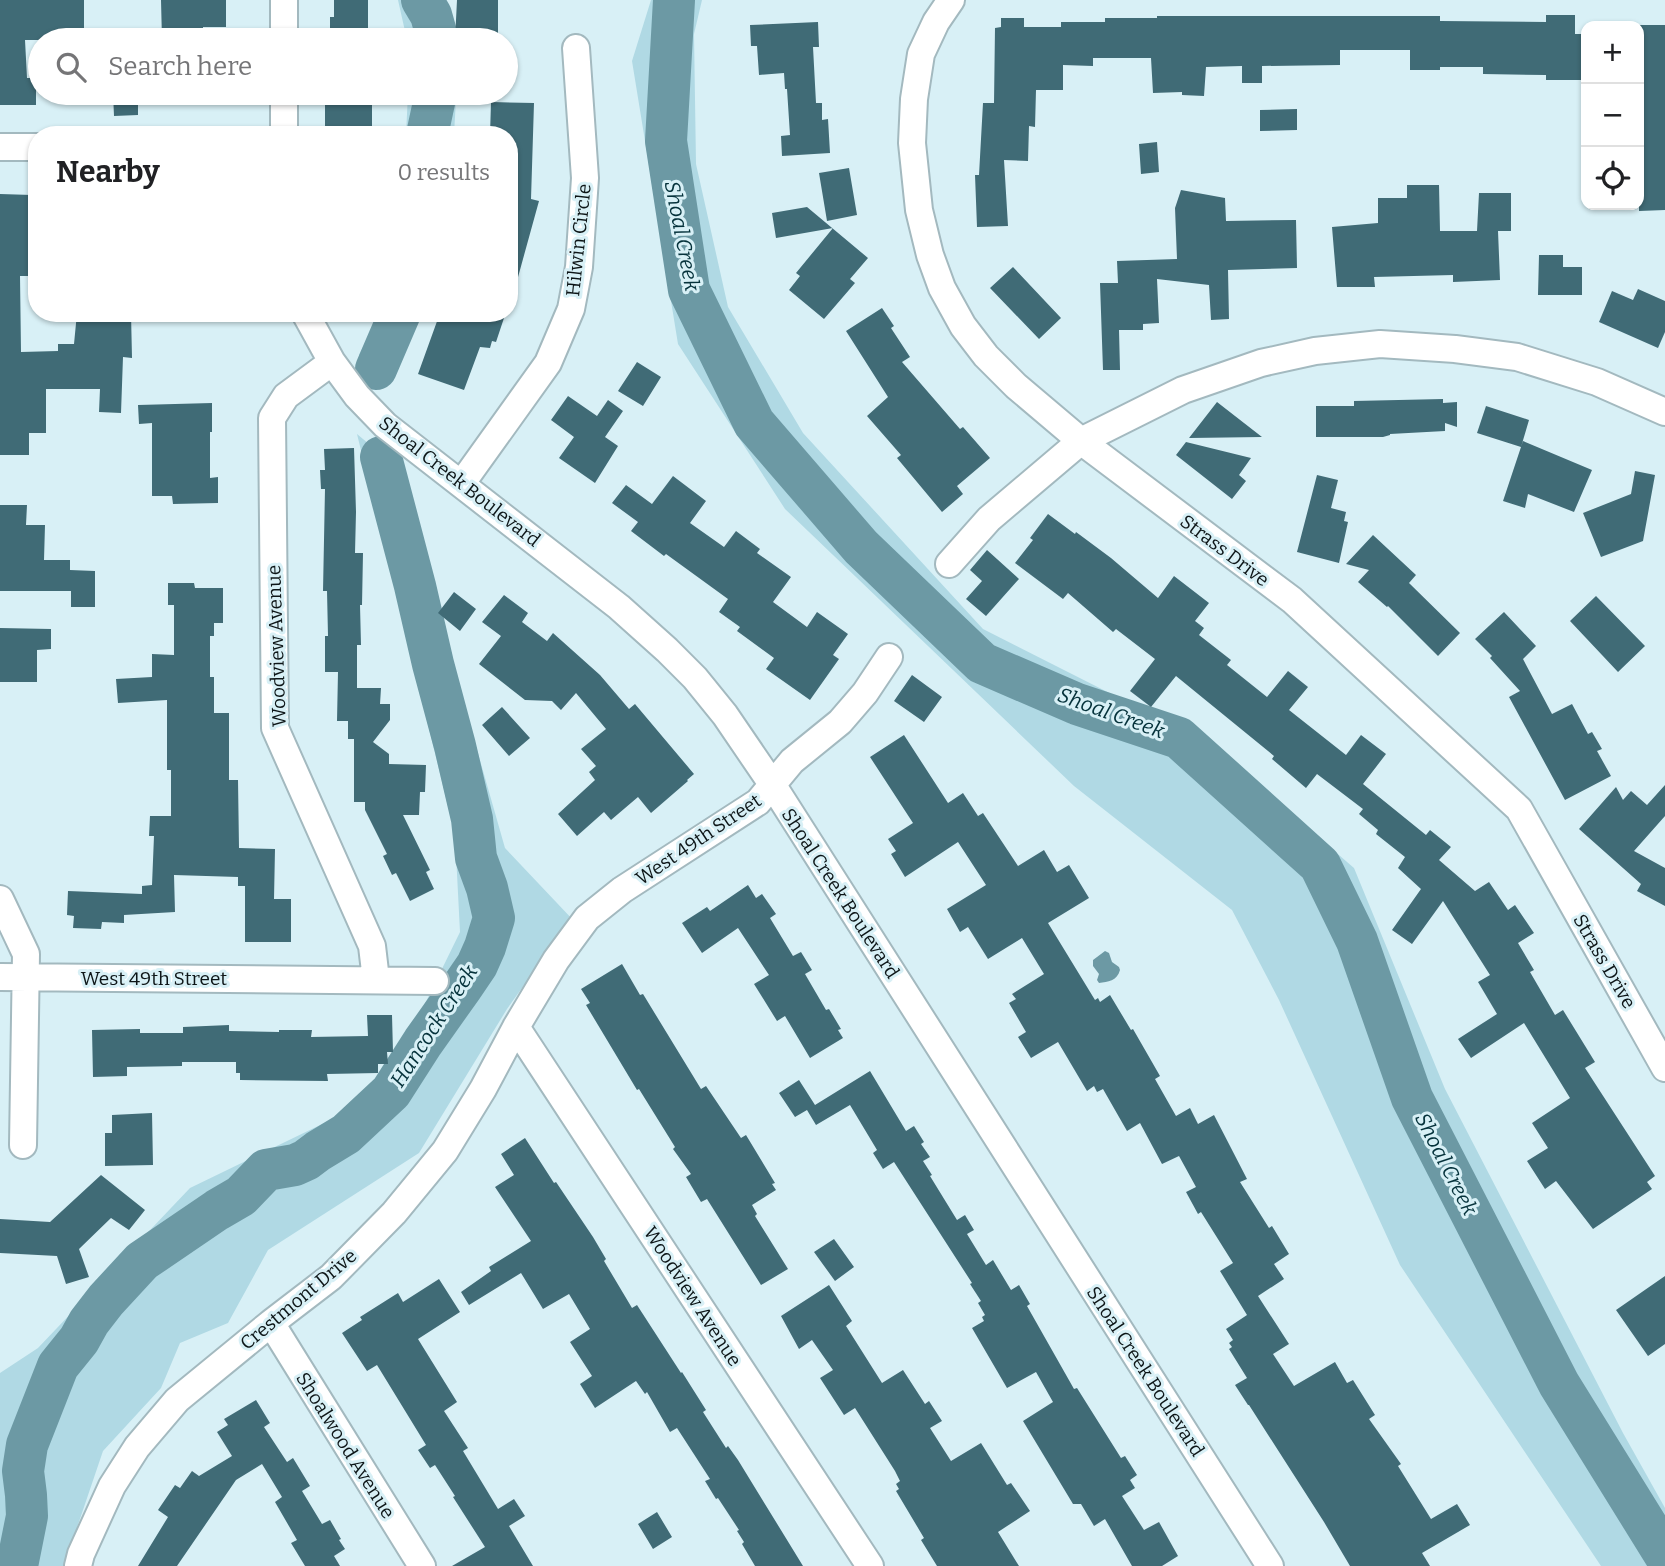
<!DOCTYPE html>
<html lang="en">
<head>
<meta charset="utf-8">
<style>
  :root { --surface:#fff; --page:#f6f6f6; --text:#202124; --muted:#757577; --line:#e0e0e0 }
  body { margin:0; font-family:Bitter,serif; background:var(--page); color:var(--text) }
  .controls { position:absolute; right:21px; top:21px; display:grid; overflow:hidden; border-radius:14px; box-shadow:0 2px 5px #0004 }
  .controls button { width:63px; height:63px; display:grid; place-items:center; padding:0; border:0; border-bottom:2px solid var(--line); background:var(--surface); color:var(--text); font:35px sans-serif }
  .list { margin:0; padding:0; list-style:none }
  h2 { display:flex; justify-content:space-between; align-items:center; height:91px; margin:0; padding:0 28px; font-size:30px }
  h2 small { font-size:23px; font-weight:400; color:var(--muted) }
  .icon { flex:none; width:38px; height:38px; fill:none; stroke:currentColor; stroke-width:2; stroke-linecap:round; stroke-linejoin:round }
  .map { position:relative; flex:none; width:1665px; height:1566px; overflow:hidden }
  .search { position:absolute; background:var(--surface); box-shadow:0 2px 5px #0004; left:28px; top:28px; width:490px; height:77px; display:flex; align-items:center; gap:18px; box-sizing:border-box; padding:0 24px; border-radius:38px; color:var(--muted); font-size:26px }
  .panel { position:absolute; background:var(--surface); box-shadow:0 2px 5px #0004; left:28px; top:126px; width:490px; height:196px; border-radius:28px }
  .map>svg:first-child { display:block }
  .green { fill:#b0d9e4 }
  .water { fill:#6c99a4 }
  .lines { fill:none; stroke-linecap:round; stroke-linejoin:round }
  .river { stroke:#6c99a4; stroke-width:42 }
  .building { fill:#406b76 }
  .minor-casing { stroke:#a3b9bf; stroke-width:30 }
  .minor { stroke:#fff; stroke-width:26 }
  .labels { text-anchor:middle; stroke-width:6; stroke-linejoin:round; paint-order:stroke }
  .street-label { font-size:19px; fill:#0d1517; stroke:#d8f0f6 }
  .water-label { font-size:21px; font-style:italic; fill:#05323b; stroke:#d8f0f6 }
</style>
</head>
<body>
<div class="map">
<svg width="1665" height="1566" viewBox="0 0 1665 1566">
  <rect width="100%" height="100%" fill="#d8f0f6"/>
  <path class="green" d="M398 0H439L447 40H407Z
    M651 0H702L694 34 696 164 728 307 803 433 983 629 1151 714 1195 731 1354 868 1445 1089 1623 1433 1665 1508V1566H1601L1400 1265 1279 1000 1232 910 1074 786 785 509 678 344 632 61Z
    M408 93H455L456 99 454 135H406Z
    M380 313H422L392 378 359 355Z
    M357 434 405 474 413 525 505 848 574 921 562 932 507 1009 419 1153 268 1250 228 1323 180 1343 161 1388 103 1451 64 1566H0V1373L38 1348 190 1188 345 1113 397 1061 460 932 455 835Z"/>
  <path class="water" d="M1105 951 1109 953 1112 962 1119 967 1120 970C1117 981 1108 982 1099 983L1097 980 1099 974 1093 966V960Z"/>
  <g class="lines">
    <path class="river" d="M422 0 431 15 438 40
      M674 0 666 141 689 290 754 423 861 547 982 663 1077 704 1179 738 1320 865 1357 941 1412 1098 1559 1384 1665 1555
      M427 135 436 93
      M376 369 400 313
      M17 1566 27 1516 26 1495 23 1471 27 1445 58 1366 79 1340 89 1322 106 1300 142 1261 217 1210 241 1196 266 1170 295 1165 306 1160 318 1151 346 1134 391 1092 423 1042 462 987 477 965 485 947 494 918 487 888 476 858 472 819 455 746 433 664 415 586 381 457"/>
  </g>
  <path class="building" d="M0 0H84V40H25L27 78H36V105H0Z
    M161 0H226V27H203V32H199V40H162Z
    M334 0H368V40H330V17H334Z
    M457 0H498V35H493L492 40H455Z
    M1546 15H1575V34H1586V80H1546V75L1483 74V67H1440V70H1410V50H1340V65L1262 66V83H1242V66L1206 67 1204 96 1182 95V92L1153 93 1151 58H1093V66L1063 65V90H1036L1035 127 1029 126 1028 161 1004 160 1008 226 977 227 975 175H979L983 103H994L995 28 1001 27V18H1024V27H1061V22H1105V18H1157V16H1440V21L1546 22Z
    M818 22 819 47H813L816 103H822V120L828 119 830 153 782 156 781 136 790 135 787 89H785L784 73 759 75 757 46H751L750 25Z
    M1639 25H1665V210L1639 211Z
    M113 93H138V115L114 116Z
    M333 93H372V126H325V96H333Z
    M491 102 534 103 531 199 539 201 515 288 509 287V135H490Z
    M1297 109V130L1260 131V110Z
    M1157 142 1159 172 1141 174 1139 144Z
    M849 168 857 215 827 221 819 173Z
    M1407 185H1439L1440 231H1477L1479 193H1511V231H1498L1500 280 1453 282V275L1374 277 1375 287H1337L1332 227 1378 223V198H1407Z
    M1181 190 1225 198 1226 221 1296 220 1297 268 1228 270 1229 319 1211 320 1209 285 1157 279 1159 323 1143 324V330H1119L1120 370H1103L1100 283H1118L1117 261 1177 259 1175 208Z
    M0 194 32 195 31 250H37V270H30V276H20L21 352 58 351V344H74L77 313H131L132 358 123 357 121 413 99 412 100 389H46V433H29V455H0Z
    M807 207 868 258 850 279 855 283 824 319 789 290 800 276 796 273 833 228 776 238 772 213Z
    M1539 255H1563V267H1582V295H1538Z
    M1013 267 1061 318 1039 339 990 288Z
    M1638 289 1665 301V332L1658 348 1599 322 1612 291 1633 300Z
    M882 308 894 326 891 328 910 357 902 362 960 429 963 427 990 458 957 486 963 494 942 512 897 458 901 455 867 416 888 397 846 331Z
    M440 313H492L504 318 496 342 492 341 490 348 480 347 464 390 418 374Z
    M637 362 661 377 643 406 618 391Z
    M568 396 597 416 608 400 623 411 605 437 618 446 595 483 559 458 574 437 551 420Z
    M1443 399V403L1457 402V427L1445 423V431L1390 434V435L1383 437H1316V406H1354V401Z
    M1217 402 1262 437 1189 438Z
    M212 403V432H210V478L218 477V503L173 504 172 496H152V423L139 424 138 405Z
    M1486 406 1529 420 1521 447 1477 433Z
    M1523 441 1592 470 1574 512 1528 494 1525 508 1503 501Z
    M1186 442 1251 458 1239 475 1246 481 1232 499 1176 455Z
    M354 448 356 512 355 553H363L362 605H360L361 645H357V688H381L380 704H390V720L373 742 389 754V764L426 765 425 792H420L419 815H403L430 870 426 872 434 889 410 901 396 873 392 875 383 856 387 854 365 810V802H354V739H348V721H337L338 672H325V636H328L327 591H323L325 489H321L320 470H325L324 449Z
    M1635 471 1655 475 1643 541 1601 557 1583 513 1631 494Z
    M1317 475 1338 480 1331 508 1346 512 1344 521 1348 522 1339 563 1297 552Z
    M673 476 706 501 690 523 724 547 736 531 760 549 757 553 791 577 773 602 807 627 817 612 848 634 833 655 839 659 810 700 766 669 774 658 737 631 740 627 719 612 728 599 666 554 664 556 631 531 638 522 612 503 626 485 652 504Z
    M0 505H27L26 525H45L44 560H70V570L95 571V607H71V591H0Z
    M1048 514 1075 534 1076 532 1111 558 1158 598 1174 576 1209 603 1195 621 1204 628 1199 635 1231 660 1227 665 1267 697 1288 671 1308 687 1289 710 1346 755 1361 735 1386 754 1363 784 1426 835 1430 830 1451 847 1439 860 1475 891 1489 882 1508 910 1515 905 1534 933 1518 943 1534 970 1530 972 1555 1015 1563 1010 1595 1062 1585 1068 1655 1176 1647 1182 1652 1189 1593 1229 1556 1181 1545 1189 1527 1161 1548 1148 1532 1123 1570 1098 1524 1023 1471 1058 1458 1039 1497 1014 1478 982 1490 975 1443 901 1412 944 1392 930 1421 889 1398 868 1405 857 1376 834 1378 830 1359 814 1363 809 1317 774 1306 788 1272 759 1274 756 1176 676 1151 707 1130 691 1155 659 1116 629 1113 632 1068 593 1063 599 1015 563 1033 540 1030 538Z
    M1373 535 1416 575 1409 583 1460 633 1438 656 1388 606 1387 607 1358 582 1369 570 1346 564Z
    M987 550 1019 579 986 616 966 599 982 581 970 570Z
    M168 583H194L195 588H223V623H214V636H210V677H214V713H229V780H238L239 848 275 849 274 899H291V942H245V886H238V877L174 875 175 912 124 915V923L102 922 101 929 73 928 74 916 67 915 68 891 142 894V886L152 885 154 836H149L150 816H171V770H167V700L118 703 116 679 152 677V654L174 655V605H168Z
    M454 592 476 609 460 631 438 613Z
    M504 595 528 613 522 622 547 641 553 633 600 675 629 709 635 704 694 774 687 780 688 781 651 813 638 797 611 820 604 812 577 836 558 814 595 780 589 772 596 766 581 749 606 729 576 693 561 710 552 701 525 700 479 664 501 636 482 622Z
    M1596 596 1645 646 1618 672 1570 621Z
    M1504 612 1536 646 1523 659 1552 714 1572 704 1588 734 1592 732 1602 749 1597 751 1611 776 1565 800 1509 697 1520 691 1490 658 1492 656 1475 639Z
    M0 628 51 629V649L37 650V682H0Z
    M912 675 942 697 924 722 894 701Z
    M502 707 530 738 509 756 482 725Z
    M904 735 948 803 963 793 978 816 983 813 1018 866 1044 850 1057 872 1069 865 1089 898 1048 923 1095 1000 1098 998 1100 1002 1110 995 1131 1030 1133 1029 1160 1076 1155 1079 1176 1116 1190 1108 1198 1124 1214 1115 1247 1179 1240 1182 1269 1228 1272 1226 1289 1254 1274 1264 1284 1279 1258 1296 1289 1344 1273 1354 1294 1386 1335 1362 1347 1383 1353 1380 1375 1415 1369 1419 1401 1464 1398 1466 1431 1519 1457 1504 1470 1525 1422 1553 1430 1566H1350L1324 1522 1249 1405H1248L1235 1385 1247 1378 1229 1349 1232 1347 1229 1343 1233 1340 1226 1329 1247 1315 1220 1271 1233 1263 1201 1212 1198 1214 1186 1192 1196 1187 1179 1156 1162 1164 1140 1123 1127 1131 1103 1089 1097 1092 1094 1086 1087 1091 1058 1042 1031 1058 1018 1037 1026 1032 1009 1003 1016 999 1012 994 1044 974 1022 938 988 959 968 927 960 932 947 909 986 885 958 842 905 877 891 854 896 851 888 839 913 823 870 757Z
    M1665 785V816L1634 851 1665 868V906L1637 891 1641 884 1579 829 1616 787 1623 800 1631 791 1647 805Z
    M748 885 756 898 762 894 776 914 770 918 793 956 801 952 812 970 805 974 826 1010 829 1009 841 1029 838 1030 843 1038 810 1058 785 1016 777 1021 754 984 769 975 738 928 702 953 682 923 707 907 710 911Z
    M622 964 640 995 643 994 701 1089 706 1086 741 1138 746 1135 775 1183 772 1184 776 1190 752 1205 757 1214 755 1216 788 1269 761 1285 707 1199 701 1202 686 1177 691 1174 673 1149 675 1147 639 1089 637 1090 586 1005 590 1003 581 989Z
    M367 1015H392L393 1052H387L388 1064H378V1073L327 1074 328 1081 240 1080V1073H236V1062H182V1066L127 1067V1076L93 1077 92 1030 140 1029V1033H183V1027L229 1025V1031L279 1032V1030H312L311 1037 368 1036Z
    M870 1071 906 1131 914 1126 924 1142 921 1144 930 1157 923 1161 932 1175 930 1176 957 1220 965 1215 974 1230 967 1234 986 1265 993 1260 1011 1290 1019 1285 1030 1304 1027 1306 1074 1389 1077 1388 1121 1458 1125 1456 1137 1475 1130 1480 1135 1488 1122 1496 1144 1530 1159 1522 1178 1556 1162 1566H1132L1105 1519 1094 1526 1081 1504H1073L1023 1421 1053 1402 1036 1372 1007 1388 972 1328 984 1321 982 1317 985 1315 978 1303 981 1301 970 1284 972 1283 894 1162 883 1169 873 1153 877 1150 850 1105 816 1125 807 1110 795 1117 779 1093 799 1080 815 1105Z
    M152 1113 153 1165 105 1166V1133H112V1115Z
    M525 1138 554 1183 556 1182 593 1237 606 1259 604 1261 632 1308 637 1305 681 1373 682 1372 706 1410 703 1412 726 1448 728 1446 738 1460 803 1566H755L742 1544 744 1542 737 1531 739 1530 718 1498 716 1499 705 1481 710 1479 677 1428 670 1432 647 1392 645 1394 636 1381 595 1408 580 1384 592 1376 570 1342 590 1329 569 1294 543 1309 521 1273 469 1305 461 1292 491 1271 489 1267 531 1241 495 1187 514 1175 501 1154Z
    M101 1175 145 1210 129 1230 111 1218 79 1249 89 1277 66 1284 57 1256 0 1253V1219L50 1222Z
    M834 1239 854 1267 835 1281 814 1252Z
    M1665 1276V1344L1648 1356 1616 1310Z
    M439 1279 460 1312 418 1339 457 1402 444 1411 468 1448 463 1451 498 1509 514 1499 525 1516 509 1526 533 1566H452L485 1547 453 1497 455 1496 435 1465 430 1468 418 1450 426 1445 377 1365 367 1371 342 1333 362 1320 360 1317 398 1293 403 1302Z
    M829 1285 852 1321 846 1326 882 1383 903 1370 925 1404 929 1401 942 1421 930 1428 951 1461 981 1443 1007 1485 1011 1483 1030 1511 998 1532 1019 1566H937L921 1540 924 1538 896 1491 899 1489 896 1484 900 1481 895 1471 855 1408 844 1415 820 1378 833 1370 812 1340 799 1349 781 1316Z
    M256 1400 270 1423 264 1427 287 1462 293 1458 310 1486 302 1491 322 1524 330 1520 341 1539 339 1540 345 1549 334 1556 340 1566H305L291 1543 297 1540 275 1502 282 1497 262 1464 236 1480 177 1566H138L168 1517 158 1510 175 1485 180 1488 192 1471 199 1476 232 1456 217 1432 228 1425 224 1419Z
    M657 1512 672 1537 653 1549 638 1524Z"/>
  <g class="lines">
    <defs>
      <path id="minor" d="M951 0 936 22 921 54 914 99 912 143 919 210 930 255 942 288 963 326 986 356 1016 386 1081 441 1292 600 1519 809 1665 1068
        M284 40V0
        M284 135V93
        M0 147H37
        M305 313 332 362 357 396 385 425 619 607 667 650 695 678 725 715 772 784 1270 1566
        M332 362 286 396 272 418 275 728 372 946 376 980
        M462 483 548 363 571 309 579 267 585 178 576 48
        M949 564 989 519 1081 441 1183 390 1261 363 1315 351 1380 344 1455 349 1517 357 1597 382 1665 412
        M0 899 26 954 23 1145
        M0 977 435 981
        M516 1027 870 1566
        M271 1323 422 1566
        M78 1566 81 1554 112 1486 137 1447 177 1400 271 1323 331 1277 394 1213 445 1151 483 1089 516 1027 556 960 587 918 622 890 758 802 792 761 840 722 865 693 889 657"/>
    </defs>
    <use href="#minor" class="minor-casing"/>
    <use href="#minor" class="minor"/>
  </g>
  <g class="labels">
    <g class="street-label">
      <text transform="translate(578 240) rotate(-84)" y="7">Hilwin Circle</text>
      <text transform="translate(460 481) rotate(38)" y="7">Shoal Creek Boulevard</text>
      <text transform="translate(1225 550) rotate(37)" y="7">Strass Drive</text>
      <text transform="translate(276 646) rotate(-92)" y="7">Woodview Avenue</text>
      <text transform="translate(698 839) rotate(-34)" y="7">West 49th Street</text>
      <text transform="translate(841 893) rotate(57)" y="7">Shoal Creek Boulevard</text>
      <text transform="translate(1605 961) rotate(60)" y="7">Strass Drive</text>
      <text x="154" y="985">West 49th Street</text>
      <text transform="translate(693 1296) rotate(57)" y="7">Woodview Avenue</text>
      <text transform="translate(298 1299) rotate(-40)" y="7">Crestmont Drive</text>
      <text transform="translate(1146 1371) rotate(57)" y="7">Shoal Creek Boulevard</text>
      <text transform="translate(346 1445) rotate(58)" y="7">Shoalwood Avenue</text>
    </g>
    <g class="water-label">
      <text transform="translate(682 236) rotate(79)" y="7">Shoal Creek</text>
      <text transform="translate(1111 713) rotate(20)" y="7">Shoal Creek</text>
      <text transform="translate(434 1026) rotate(-57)" y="7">Hancock Creek</text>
      <text transform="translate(1446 1164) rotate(63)" y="7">Shoal Creek</text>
    </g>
  </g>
</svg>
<div class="controls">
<button>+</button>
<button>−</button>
<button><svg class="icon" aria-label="locate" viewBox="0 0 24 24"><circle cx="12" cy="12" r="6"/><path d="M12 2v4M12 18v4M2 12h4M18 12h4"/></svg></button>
</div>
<div class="search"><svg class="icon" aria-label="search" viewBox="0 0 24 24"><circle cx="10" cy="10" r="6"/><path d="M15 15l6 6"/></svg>Search here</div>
<section class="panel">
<h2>Nearby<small>0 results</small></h2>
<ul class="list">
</ul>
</section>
</div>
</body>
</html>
